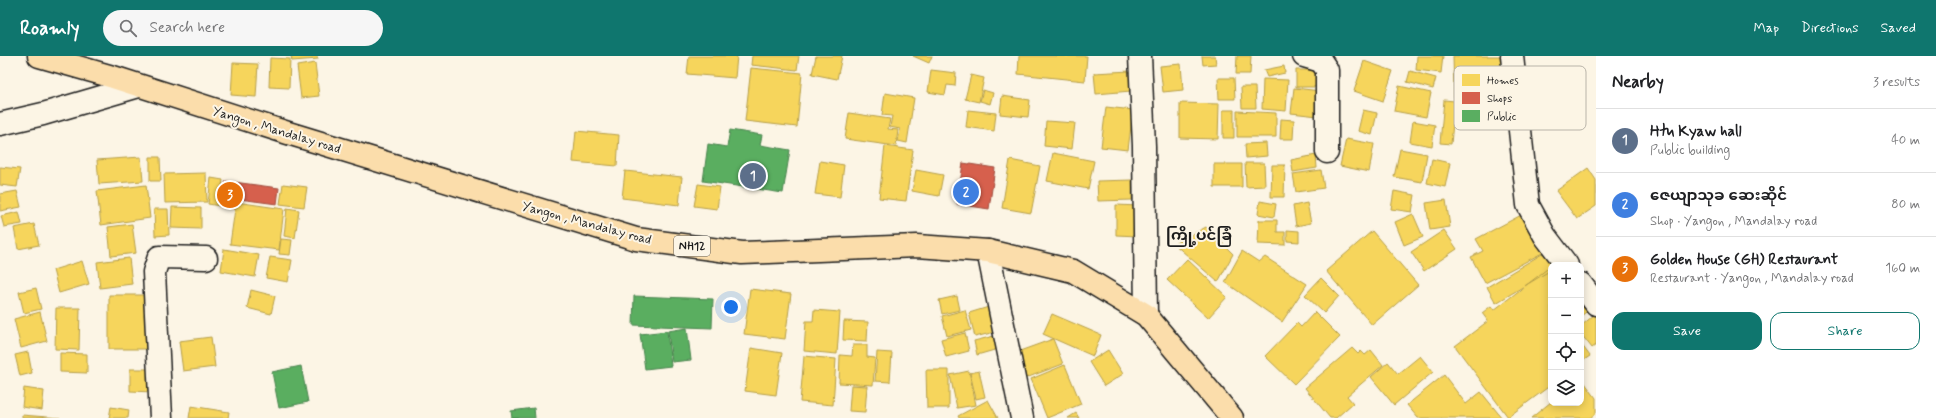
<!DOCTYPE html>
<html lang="en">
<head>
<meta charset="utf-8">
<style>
  :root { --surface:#fff; --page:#f6f6f6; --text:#202124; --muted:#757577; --line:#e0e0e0; --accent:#0f766e }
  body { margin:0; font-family:Mynerve,"Noto Sans Myanmar",sans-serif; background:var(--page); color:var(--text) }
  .controls { position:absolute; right:12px; bottom:12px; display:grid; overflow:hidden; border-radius:8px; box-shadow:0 2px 10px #0003 }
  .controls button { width:36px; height:36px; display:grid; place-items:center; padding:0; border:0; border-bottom:1px solid var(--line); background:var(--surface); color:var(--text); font:20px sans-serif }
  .you { position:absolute; left:731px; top:251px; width:14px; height:14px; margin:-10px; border:3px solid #fff; border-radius:50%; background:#1a73e8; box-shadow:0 0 0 6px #1a73e833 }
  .badge { display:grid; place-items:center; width:26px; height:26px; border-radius:50%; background:var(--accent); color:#fff; font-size:13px; font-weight:700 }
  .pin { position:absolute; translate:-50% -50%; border:2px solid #fff; box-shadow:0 1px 4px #0006 }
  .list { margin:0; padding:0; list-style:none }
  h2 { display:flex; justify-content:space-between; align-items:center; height:52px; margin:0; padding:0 16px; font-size:17px }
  h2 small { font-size:13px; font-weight:400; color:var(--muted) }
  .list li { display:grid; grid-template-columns:26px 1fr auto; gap:12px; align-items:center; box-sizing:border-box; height:64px; padding:0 16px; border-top:1px solid var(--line) }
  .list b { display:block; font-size:15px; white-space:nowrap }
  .list p { margin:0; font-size:13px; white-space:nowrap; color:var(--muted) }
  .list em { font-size:13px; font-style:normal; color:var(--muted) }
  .actions { display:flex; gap:8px; padding:12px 16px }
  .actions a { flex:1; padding:9px 0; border:1px solid var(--accent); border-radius:12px; text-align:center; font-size:14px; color:var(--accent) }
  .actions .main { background:var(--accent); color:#fff }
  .icon { flex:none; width:22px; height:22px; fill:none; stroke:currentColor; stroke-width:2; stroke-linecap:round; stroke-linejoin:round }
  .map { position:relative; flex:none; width:1596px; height:362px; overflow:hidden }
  header { display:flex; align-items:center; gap:24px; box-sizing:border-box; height:56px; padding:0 20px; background:var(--accent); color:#fff }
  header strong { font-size:19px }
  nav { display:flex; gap:22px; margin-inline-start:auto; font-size:14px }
  .search { width:280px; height:36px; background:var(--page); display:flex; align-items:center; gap:10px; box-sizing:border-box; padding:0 14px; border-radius:22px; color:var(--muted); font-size:15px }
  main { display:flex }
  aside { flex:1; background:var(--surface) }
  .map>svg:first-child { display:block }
  .homes { fill:#f6d55c; stroke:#b59e49 }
  .shops { fill:#d6604d; stroke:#9e4c3e }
  .public { fill:#5aae61; stroke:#47824c }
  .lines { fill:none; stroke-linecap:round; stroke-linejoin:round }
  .minor-casing { stroke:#1c1c1c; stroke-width:25 }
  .highway-casing { stroke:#1c1c1c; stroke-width:25 }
  .minor { stroke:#fcf5e5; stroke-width:22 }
  .highway { stroke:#fbddab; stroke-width:22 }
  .labels { text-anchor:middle; stroke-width:4; stroke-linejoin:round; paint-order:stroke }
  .shield { fill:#fcf5e5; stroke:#5f5d58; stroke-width:1 }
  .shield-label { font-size:12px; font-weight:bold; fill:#1c1c1c }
  .street-label { font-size:13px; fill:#1c1c1c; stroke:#fcf5e5 }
  .quarter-label { font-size:15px; font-weight:bold; fill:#1c1c1c; stroke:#fcf5e5 }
  .key { fill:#fcf5e5; stroke:#b9b4a9; stroke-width:1 }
  .key-label { font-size:11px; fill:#1c1c1c }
</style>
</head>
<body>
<header>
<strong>Roamly</strong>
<div class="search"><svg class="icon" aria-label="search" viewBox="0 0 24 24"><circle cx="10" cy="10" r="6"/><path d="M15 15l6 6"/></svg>Search here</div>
<nav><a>Map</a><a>Directions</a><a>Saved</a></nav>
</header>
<main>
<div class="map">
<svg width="1596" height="362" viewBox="0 0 1596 362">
  <rect width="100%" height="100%" fill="#fcf5e5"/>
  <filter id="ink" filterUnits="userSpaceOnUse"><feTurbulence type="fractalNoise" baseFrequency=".025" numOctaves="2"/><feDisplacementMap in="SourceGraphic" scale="8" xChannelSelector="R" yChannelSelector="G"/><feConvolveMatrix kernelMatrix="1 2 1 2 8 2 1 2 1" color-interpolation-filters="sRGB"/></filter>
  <g filter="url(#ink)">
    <path class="homes" d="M291 0H317L318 3 292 5Z
      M689 0H737L735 22 687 18Z
      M752 0H799L797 14 751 9Z
      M816 0H842L837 23 812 18Z
      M913 0H932L929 7Z
      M1019 0H1087L1085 25 1018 18Z
      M1202 0H1215L1216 8 1203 9Z
      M1237 0H1251L1250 18H1236Z
      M1417 0H1443L1441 17 1416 14Z
      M1453 0H1504L1505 40 1454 41Z
      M270 2 290 3 289 32 269 31Z
      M1364 5 1393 15 1383 45 1354 35Z
      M233 7 258 8 256 41 231 39Z
      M315 7 319 40 301 42 297 10Z
      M1181 8 1183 34 1163 36 1160 10Z
      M1284 10 1285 17 1267 21 1264 14Z
      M751 12 802 17 797 71 745 65Z
      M931 14 956 17 955 30 947 29 945 39 928 36Z
      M1296 14H1317V31H1296Z
      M1130 15 1131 35 1096 38 1094 17Z
      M1410 15 1436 22 1433 33 1407 26Z
      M971 19 984 22 979 46 965 43Z
      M1218 22H1234L1235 43H1219Z
      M1263 23 1288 24 1286 55 1262 53Z
      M1399 30 1431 37 1426 61 1394 55Z
      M1241 31H1255L1256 52H1242Z
      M1294 32 1321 35 1318 60 1291 57Z
      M983 34 993 37 990 48 980 45Z
      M885 37 914 42 907 87 898 85 900 73 890 71 892 60 882 59Z
      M1002 40 1030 44 1028 61 1000 58Z
      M1444 44 1455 45 1451 88 1440 87Z
      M1180 47 1219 48 1218 83 1180 82Z
      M1106 51 1133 54 1128 94 1101 91Z
      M968 54 996 57 994 75 966 71Z
      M1223 54H1234V82H1223Z
      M1363 54 1377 57 1372 79 1358 75Z
      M1237 55 1276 57V81H1237Z
      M849 57 890 63 888 73 898 74 896 90 845 83Z
      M1281 63 1294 64 1293 83H1280Z
      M1046 65 1075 67 1072 93 1044 90Z
      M1413 65 1435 69 1432 90 1410 86Z
      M576 75 619 79 617 110 573 106Z
      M1346 83 1374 88 1369 116 1340 110Z
      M1266 87 1267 100 1246 102 1245 88Z
      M885 90 913 94 906 145 879 142Z
      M1400 93 1427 98 1422 126 1394 121Z
      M1053 97 1094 105 1088 133 1047 125Z
      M1316 99 1317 112 1293 116 1291 104Z
      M141 101 143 125 99 128 97 104Z
      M150 101H160L161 125H150Z
      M1432 103 1450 107 1445 131 1427 127Z
      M1010 104 1040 110 1031 157 1002 152Z
      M820 105 844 109 840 141 815 138Z
      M1245 107H1264L1265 130 1246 131Z
      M1214 108H1242V131H1214Z
      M1272 109H1285L1284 141H1271Z
      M0 111 20 113 17 131 0 129Z
      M1588 112 1596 124V150L1577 163 1556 135Z
      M916 114 943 119 939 140 912 135Z
      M1321 114 1324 132 1296 136 1293 118Z
      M625 115 682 121 679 149 622 142Z
      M206 117 207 146 165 147 164 118Z
      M211 122 223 124 220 150 208 148Z
      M1132 124V144L1098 145 1097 125Z
      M283 128 307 131 304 151 280 148Z
      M698 128 720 131 717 153 694 150Z
      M146 129 150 162 101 169 97 135Z
      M17 135 21 151 0 155V138Z
      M1394 135 1415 139 1412 156 1391 153Z
      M1446 144 1450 171 1430 174 1426 147Z
      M1260 145 1276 148 1274 161 1258 158Z
      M236 146 284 153 279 194 230 188Z
      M1307 147 1311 167 1296 170 1293 150Z
      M1116 149 1139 150 1138 180 1116 179Z
      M172 151 201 152V173L171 172Z
      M287 152 299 154 295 182 284 180Z
      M154 153H168L169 179 155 180Z
      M19 156 22 168 4 171 1 160Z
      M1527 156 1548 194 1485 227 1471 201 1483 195 1476 183Z
      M1413 158 1423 181 1404 189 1395 166Z
      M1259 164H1277V176H1285V189L1258 188Z
      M34 168 39 189 18 193 14 172Z
      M132 168 136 197 111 200 108 171Z
      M1206 171 1233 198 1218 226 1174 188Z
      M1287 174 1299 175V186L1287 185Z
      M1444 174 1457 193 1424 215 1411 196Z
      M1372 175 1418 229 1372 269 1326 215Z
      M281 183 292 184 290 199 279 198Z
      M224 193 259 199 255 221 221 215Z
      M1242 195 1259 206 1265 201 1307 228 1282 266 1225 226Z
      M1547 195 1555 209H1551V214L1496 247 1487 231Z
      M270 201 292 204 288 226 266 222Z
      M129 202 132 228 100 232 97 206Z
      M1187 203 1227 241 1208 262 1167 224Z
      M82 205 89 228 59 237 53 214Z
      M1551 210V329L1508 361 1455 290 1488 265 1482 257 1491 250 1494 254Z
      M1321 222 1339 240 1324 257 1305 239Z
      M36 232 41 253 24 257 19 236Z
      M750 233 791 238 785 283 744 278Z
      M251 234 275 240 271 258 247 252Z
      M109 239H153L152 293H109Z
      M957 240 960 254 942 258 939 244Z
      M1581 241 1590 253 1581 260Z
      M992 250 999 275 975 281 969 257Z
      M56 252H80L79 294 55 293Z
      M814 254 840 256 837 298 804 295 806 265H813Z
      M965 254 971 274 947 280 942 260Z
      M40 256 47 285 21 292 14 263Z
      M1315 256 1340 281 1294 328 1265 300 1297 267 1301 271Z
      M1052 258 1101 279 1093 300 1043 278Z
      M1594 259 1596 261V289L1592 292 1581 278V270Z
      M844 265 868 266 867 285 843 284Z
      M965 277 969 295 946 301 941 283Z
      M1002 278 1005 291 977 299 974 285Z
      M211 281 215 311 183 315 179 285Z
      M1053 283 1063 308 1026 322 1017 296Z
      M1581 288 1590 300 1581 306Z
      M853 289H867V301L875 302 873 329 839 327 840 299 852 300Z
      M751 292 782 297 776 339 745 335Z
      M1352 292 1358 298 1361 295 1365 299 1371 294 1383 309 1347 340 1353 347 1336 362H1330L1305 332Z
      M1108 294 1123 318 1104 330 1089 306Z
      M28 296 32 317 20 320 15 299Z
      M877 296 892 297 890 326 875 325Z
      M60 297 87 298V317L60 316Z
      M804 300 836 303 833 349 800 346Z
      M1420 300 1433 316 1394 349 1371 321 1388 306 1398 318Z
      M1065 309 1081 348 1047 362 1031 323Z
      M130 313H154L153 336 130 335Z
      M926 314H949V352H927Z
      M969 315 976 349 957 352 950 319Z
      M979 315 985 341 976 343 970 317Z
      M1444 319 1466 348 1481 336 1502 362H1418L1407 349Z
      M1582 323 1596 342V357L1590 362H1531L1551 346 1581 347Z
      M851 329 867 330 865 356 849 355Z
      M24 332 44 335 42 354 22 351Z
      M988 344 998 362H959L958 360Z
      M191 350 229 356 228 362H189Z
      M111 351 129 354 128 362H109Z
      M1076 357 1079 362H1068Z
      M22 359 60 362H22Z"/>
    <path class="shops" d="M963 107 995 112 989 153 957 148Z
      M226 125 279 132 277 148 224 141Z"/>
    <path class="public" d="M730 74 762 79 760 89 790 94 783 137 703 125 708 88 727 91Z
      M634 240 713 243 712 272 633 269Z
      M687 272 691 304 672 306 668 275Z
      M667 275 671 310 645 313 640 278Z
      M301 310 308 346 279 352 272 316Z
      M534 352 535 362H512L511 355Z"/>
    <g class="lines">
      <defs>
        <path id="minor" d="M1140 0 1144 90 1146 259
          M1304 0 1321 5 1327 14V96
          M1512 0 1528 149 1545 180 1567 209
          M0 68 43 58 139 30
          M988 195 1022 362
          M1581 228 1596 248
          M161 362 154 216 159 201 206 202"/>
        <path id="highway" d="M39 0 113 21 288 77 636 183 742 197 917 190 988 195 1073 215 1146 259 1232 362"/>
      </defs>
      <use href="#minor" class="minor-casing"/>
      <use href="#highway" class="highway-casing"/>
      <use href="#minor" class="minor"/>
      <use href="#highway" class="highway"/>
    </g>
  </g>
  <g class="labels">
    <rect class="shield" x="674" y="180" width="36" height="20" rx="3"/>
    <g class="shield-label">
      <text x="692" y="194">NH12</text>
    </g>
    <g class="street-label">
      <text transform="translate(277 73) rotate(17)" y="5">Yangon , Mandalay road</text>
      <text transform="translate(587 166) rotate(15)" y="5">Yangon , Mandalay road</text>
    </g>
    <g class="quarter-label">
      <text x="1199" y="184">ကြို့ပင်ခြံ</text>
    </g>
  </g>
  <rect x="1454" y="10" width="132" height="64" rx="6" class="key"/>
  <rect x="1462" y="18" width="18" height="12" fill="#f6d55c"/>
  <rect x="1462" y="36" width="18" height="12" fill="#d6604d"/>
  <rect x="1462" y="54" width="18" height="12" fill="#5aae61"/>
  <g class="key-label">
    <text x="1487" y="28">Homes</text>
    <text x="1487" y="46">Shops</text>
    <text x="1487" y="64">Public</text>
  </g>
</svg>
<div class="controls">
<button>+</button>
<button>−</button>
<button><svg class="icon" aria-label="locate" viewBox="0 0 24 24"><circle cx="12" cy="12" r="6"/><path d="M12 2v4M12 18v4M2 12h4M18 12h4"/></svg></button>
<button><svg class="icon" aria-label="layers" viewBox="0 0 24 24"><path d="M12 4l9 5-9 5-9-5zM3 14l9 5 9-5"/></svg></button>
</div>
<div class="you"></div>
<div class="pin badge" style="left:753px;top:120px;background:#5c6f8a">1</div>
<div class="pin badge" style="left:966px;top:136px;background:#3f7fe0">2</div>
<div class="pin badge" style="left:230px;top:139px;background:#e8710a">3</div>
</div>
<aside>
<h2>Nearby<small>3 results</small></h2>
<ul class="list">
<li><span class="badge" style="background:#5c6f8a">1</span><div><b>Htu Kyaw hall</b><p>Public building</p></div><em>40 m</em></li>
<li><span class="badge" style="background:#3f7fe0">2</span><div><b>ဇေယျာသုခ ဆေးဆိုင်</b><p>Shop · Yangon , Mandalay road</p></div><em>80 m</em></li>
<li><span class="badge" style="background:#e8710a">3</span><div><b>Golden House (GH) Restaurant</b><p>Restaurant · Yangon , Mandalay road</p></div><em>160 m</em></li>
</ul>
<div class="actions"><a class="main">Save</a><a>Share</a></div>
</aside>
</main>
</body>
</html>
